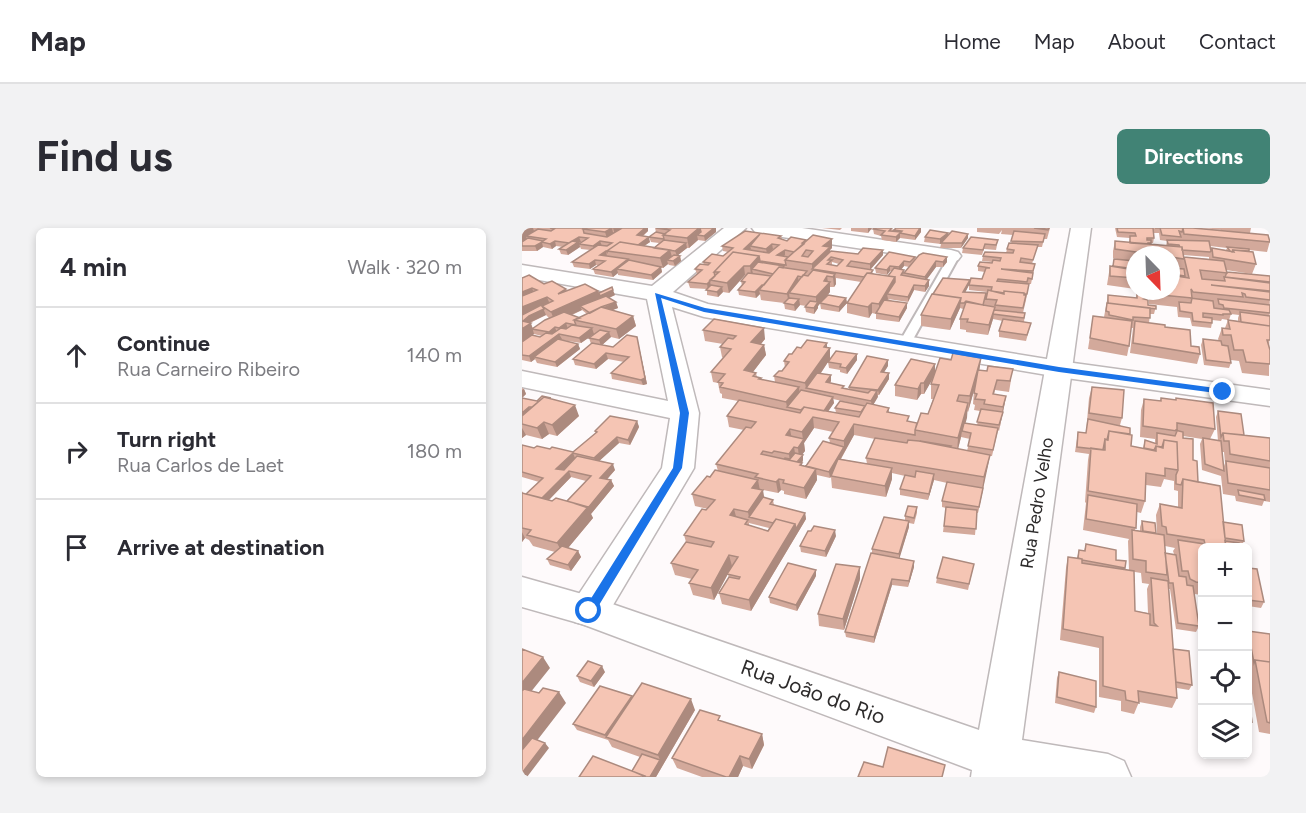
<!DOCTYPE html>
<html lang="en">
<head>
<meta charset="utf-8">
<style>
  :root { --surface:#fff; --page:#f2f2f3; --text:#2b2b33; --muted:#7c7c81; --line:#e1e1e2; --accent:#418375 }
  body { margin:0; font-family:Figtree,sans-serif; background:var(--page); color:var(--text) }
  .controls { position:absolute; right:18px; bottom:18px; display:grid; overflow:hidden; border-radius:9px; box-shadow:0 3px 9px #0003 }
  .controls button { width:54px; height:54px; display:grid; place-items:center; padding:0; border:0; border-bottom:2px solid var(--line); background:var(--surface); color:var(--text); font:30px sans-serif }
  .compass { position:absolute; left:604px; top:18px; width:54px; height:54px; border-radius:50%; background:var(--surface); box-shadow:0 3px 9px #0003; rotate:157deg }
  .stop { position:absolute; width:18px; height:18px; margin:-14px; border:4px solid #1a73e8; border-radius:50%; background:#fff }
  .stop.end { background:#1a73e8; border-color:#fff; box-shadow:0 2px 6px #0008 }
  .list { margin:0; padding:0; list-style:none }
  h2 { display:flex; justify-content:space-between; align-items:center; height:78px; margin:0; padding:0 24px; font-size:26px }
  h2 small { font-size:20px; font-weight:400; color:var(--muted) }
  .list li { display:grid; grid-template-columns:39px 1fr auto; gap:18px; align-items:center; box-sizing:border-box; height:96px; padding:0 24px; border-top:2px solid var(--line) }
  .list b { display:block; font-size:22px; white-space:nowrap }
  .list p { margin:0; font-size:20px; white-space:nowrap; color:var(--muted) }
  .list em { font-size:20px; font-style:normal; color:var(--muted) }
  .icon { flex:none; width:33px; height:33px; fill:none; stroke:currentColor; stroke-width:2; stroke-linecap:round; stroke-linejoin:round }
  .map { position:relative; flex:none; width:748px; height:549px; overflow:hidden; border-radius:9px }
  header { display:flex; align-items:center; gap:36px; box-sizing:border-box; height:84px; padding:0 30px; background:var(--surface); border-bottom:2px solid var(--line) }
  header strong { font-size:28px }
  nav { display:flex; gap:33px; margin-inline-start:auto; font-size:21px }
  .intro { display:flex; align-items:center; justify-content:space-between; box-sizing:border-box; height:144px; padding:0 36px }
  h1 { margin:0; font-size:42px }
  .button { padding:15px 27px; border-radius:9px; background:var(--accent); color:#fff; font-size:21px; font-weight:700 }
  main { display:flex; gap:36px; padding:0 36px }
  aside { flex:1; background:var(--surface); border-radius:9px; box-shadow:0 3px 9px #0003 }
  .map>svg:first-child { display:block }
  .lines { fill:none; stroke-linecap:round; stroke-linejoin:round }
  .service-casing { stroke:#bfb9ba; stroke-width:4 }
  .minor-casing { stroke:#bfb9ba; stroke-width:3 }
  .tertiary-casing { stroke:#bfb9ba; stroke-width:3 }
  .service { fill:#fff; fill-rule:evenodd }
  .minor { fill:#fff; fill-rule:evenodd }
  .tertiary { fill:#fff; fill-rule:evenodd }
  .wall { fill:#d3a99b; fill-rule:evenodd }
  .shaded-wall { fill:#ac8a7e }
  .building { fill:#f5c5b4; stroke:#ac8a7e; stroke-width:1.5; fill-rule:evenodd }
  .route { fill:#1a73e8 }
  .labels { text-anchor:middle; stroke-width:6; stroke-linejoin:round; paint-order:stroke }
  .street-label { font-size:18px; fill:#2d2b2b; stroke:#fff }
  .near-street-label { font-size:21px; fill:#2d2b2b; stroke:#fff }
</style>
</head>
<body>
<header>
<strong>Map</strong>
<nav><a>Home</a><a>Map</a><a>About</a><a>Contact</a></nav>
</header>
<div class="intro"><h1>Find us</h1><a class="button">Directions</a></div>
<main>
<aside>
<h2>4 min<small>Walk · 320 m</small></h2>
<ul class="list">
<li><svg class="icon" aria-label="ahead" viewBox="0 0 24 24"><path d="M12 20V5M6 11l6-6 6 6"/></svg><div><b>Continue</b><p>Rua Carneiro Ribeiro</p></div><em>140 m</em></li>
<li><svg class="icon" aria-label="right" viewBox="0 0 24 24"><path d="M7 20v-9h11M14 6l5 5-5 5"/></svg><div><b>Turn right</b><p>Rua Carlos de Laet</p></div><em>180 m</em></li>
<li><svg class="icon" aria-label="arrive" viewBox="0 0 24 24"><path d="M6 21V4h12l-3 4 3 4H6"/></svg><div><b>Arrive at destination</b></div></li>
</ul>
</aside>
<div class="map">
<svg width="748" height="549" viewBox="0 0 748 549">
  <rect width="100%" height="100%" fill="#fefafb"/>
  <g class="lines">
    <defs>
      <path id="service" d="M429 25 433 26 435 32 389 115 383 119 379 118 377 115 425 32 424 28Z"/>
      <path id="minor" d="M202 0H224L151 64 186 76 537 133 748 162V178L537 149 182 89 150 79 177 185 172 240 81 394 67 398 53 394 48 383 53 372 140 240 148 190 0 159V143L146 173 125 71 0 49V37L130 58Z
        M230 0H280L429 22 436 24 439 28 436 32 429 34 240 6 233 4Z"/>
      <path id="tertiary" d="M549 0H569L500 512 586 526 602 533 609 549H449L450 542 60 396 0 379V349L67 368 457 502Z"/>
    </defs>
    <use href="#service" class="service-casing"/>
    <use href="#minor" class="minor-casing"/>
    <use href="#tertiary" class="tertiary-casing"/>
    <use href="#service" class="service"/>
    <use href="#minor" class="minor"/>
    <use href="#tertiary" class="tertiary"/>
  </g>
  <path class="wall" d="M0 0H126V3L121 8 128 14 122 18 132 20 137 15 129 14 127 9 134 4 133 0H194V4L183 13 176 12 167 20H165L156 27 158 28 159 33 153 38 147 37 146 36 141 40H139L140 44 131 52 96 47V45L91 49 73 46 71 41 76 37H74L68 41 52 39 50 34 68 22 59 21 57 16 60 14 57 15 58 19 46 27 39 26 37 21 41 19 34 18 30 21 21 19 15 23H0Z
    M300 0H320L318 2Z
    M329 0H350L346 5 329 3Z
    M353 0 399 4 393 12 378 10 374 14 360 12 359 8 352 6 351 1Z
    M455 0H528L525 11H522L520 19H515L510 36H513L509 56H505H507L504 72 501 85H503L502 94 509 95 504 113 477 109V103L481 93 471 91 466 107 444 104V102L438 101V91L442 80 441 81 438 80 428 102 399 98V87L447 57 443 64 464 70 465 64 447 62V57L460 51 463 44 456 43V38L470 35V34L460 33 461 28 484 25 485 21 489 16 491 7 479 6 480 2 477 6 455 4Z
    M593 0H676L709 3 681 0H729L728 5 748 13 745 24 727 22 734 36 730 46 704 42 705 44 748 48 747 148 720 145 717 133 709 132V135L707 140 682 137 679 117 681 111 697 113 696 111 700 100H703L706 92 700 91 699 93 690 92V95L689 100 670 98 668 90 656 89 655 79 627 76V63H649V42L660 41 659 40 649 39V27H613V61L585 57 588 38H591L592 31H595L591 30V23L593 13 607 15 608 10 595 9ZM631 5H637L638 12 645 13 644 18 629 17V15H631L632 10ZM688 18 705 20 704 22 690 20 689 23ZM661 27 687 29V31L662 29ZM709 86 717 87 716 90V93L707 92Z
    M446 6V10L439 20H418L419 16 402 14 403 9Z
    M259 8 260 11 265 13 284 14 310 20 308 22V24L336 26 361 27 348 42 352 46 366 48 370 43H368L365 47 354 45 353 40 393 29V31L425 34 421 39H414L404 52H407V58L403 64 392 62 386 74 366 71 385 80 377 94 354 91V86L350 85 347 90 325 85V75L339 54 314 50V56L312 59H308V64L296 78V80L292 86 284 84 283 79 284 78 278 77 273 83 263 81 262 75 239 72 238 66 234 70 217 67 216 62 220 58 219 53 224 48 223 47 207 65 201 64 196 69 185 67V61L168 60 166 54 175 46 173 41 182 37 181 34 201 28 206 24 201 23 200 18ZM310 34 317 36 315 38 310 37ZM382 38 387 39 382 45 379 42Z
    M476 12 474 22 462 21 460 27 440 25 441 20Z
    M0 50 44 61V63H76L77 65 93 67 87 70 94 74 96 80 90 82 111 88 114 98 97 111 89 109 80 117 91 119 115 109 125 156 121 157 90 151 89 145 102 134 86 131 74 141 53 137 51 131 69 116 67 110 73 106H72L59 115 39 112 56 116 58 121 35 139 15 135 13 131 9 134 0 132ZM60 82 65 86 58 90 50 87ZM24 87 27 90 11 100 8 95ZM12 106 20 108 18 109 10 107Z
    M615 65 625 70 626 77 634 78 632 86H628L627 95 643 99 669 118 678 126 675 136 608 125 611 100H609L607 118 605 128 566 121 571 88 582 89 586 67 614 70Z
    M324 70 325 75 317 84 299 81 298 75Z
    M181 102 243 111 239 116 242 117 244 127 231 144 234 145 235 149 239 150V152L253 154 252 148 260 143 263 140 262 133 279 120H305L308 131 335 126V132L325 146 318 144V142L307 140 306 134 299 145 309 153 308 155 322 160 327 161V159L366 138 362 144 367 145V151L357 167H356L351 177 367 180V185L387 194 395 195 406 186 411 171H409V156L412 147 402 166H399L395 172 373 168V157L413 146 429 132 459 130 457 142 489 152 487 164 473 162 472 167 484 168 482 179 477 203 476 202 470 228H467L460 266 456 285H455L453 307 421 304 424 280 420 279V273L425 255 412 252 406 272 378 267V261L383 248 370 245V251L364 269 310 260 309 249 308 250 295 247V252L284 271 262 266V263L259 262 256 265 237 261 242 270 251 272 252 277 283 285 284 291 229 383 200 376 197 365 207 350 206 346 192 372 171 367 167 355 170 351 153 347 149 335 164 314 162 307 186 281 173 278 170 266 196 243 194 236 222 202 207 199 205 188 216 173 200 170V166L198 165 196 155 191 154 189 144 201 130 200 129 198 119 201 116 183 113ZM452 162 451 176 453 177 452 182 458 183 455 197 443 195 445 183 446 184ZM311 171 343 178 313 180 314 185 306 183 312 175ZM292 200 311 204 307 210 308 215 284 238H280V235L281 232 280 226 283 223 282 215ZM332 207 353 211 344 230 345 236 319 231ZM439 209 448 211 445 223 436 221ZM227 295 247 300 246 303 227 297Z
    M570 159 600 190 598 197 608 206 609 218 621 220 623 212 633 216V211L618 209 619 182 622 171 638 173 639 170 693 201 688 211 696 213 694 189 696 183 722 207 748 210V274L742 273 740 278 714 273 713 268 701 266 699 248 680 242 678 216 680 211 661 208 671 232 676 254 701 294 722 313 719 319 681 320V367L672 366 677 398 674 404 654 401 648 361H647L651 421 670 457 667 462 655 460V470L650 480 617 474 612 486 599 483V473L577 469V420L538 412 544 340 546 329 555 330 557 322 562 323 564 316 594 332 603 340 602 342 613 383 626 385 625 361 627 356 620 355 619 345 607 343 606 313 607 311 561 302 564 275 563 274 566 232 567 226 553 224 556 204 564 205 567 170ZM700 224H702L703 235 702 238ZM642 251 652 253V262L656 263V279L638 276 634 287 635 306 634 305 620 293 618 299V303L613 302 615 284 619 285 623 273 624 257 639 259ZM643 318 653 320 651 323 652 326H643Z
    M0 160 2 161 4 166 0 170 15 173 29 171 57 188 35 208 27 206 20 211 4 207 0 210Z
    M115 193 117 199 108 217 97 215 77 233 93 242 85 251 89 252 92 258 69 286 71 290 46 320 56 323 59 329 49 343 28 337 25 331 33 324 11 318 7 312 3 310 0 314V263L1 265 4 266 17 254 0 249V217L12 220 28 221 51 224 74 205 73 203ZM49 249 64 253 45 273H30L27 272Z
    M395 279V285L392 296 387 295V299L377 330 392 339 386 359 370 357 352 415 324 409 323 404 350 326V321L383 292V288Z
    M314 308 304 329 279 324 278 318Z
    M452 336 446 362 414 355 415 350Z
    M726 340 742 374 739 380 726 378Z
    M294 348 275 383 248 375 247 369Z
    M338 351 322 402 297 398 296 386Z
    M726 403 748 406V506L737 504 726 443 728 440 726 425Z
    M83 444 72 459 58 454 55 448Z
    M537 444 574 479 572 485 533 475 535 450Z
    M726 464 730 494 726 501Z
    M110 468 111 469 173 482 134 549H57L110 543 118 529 90 519 86 512 55 502 51 496Z
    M240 506 242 517 230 541 221 538 216 549H180L155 540 150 530Z"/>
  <path class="shaded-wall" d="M4 0H11L13 6 4 8 5 11 0 14V3Z
    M90 0 92 9 86 14 83 4Z
    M91 0H103L93 7Z
    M123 0H126V3L116 12 115 7Z
    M178 0 179 7H175L176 12 167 20 165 10Z
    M192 0H194V4L183 13 182 8Z
    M346 0H350L346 5Z
    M398 0H399V4L393 12V8Z
    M378 5V10L374 14V9Z
    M426 5V10L418 16V11Z
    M238 6 228 18 229 21 223 26 222 21Z
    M446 6V10L439 20 440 15Z
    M57 9 59 14 57 15 58 19 46 27 44 22 47 15Z
    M127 9 128 14 112 25 111 20Z
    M310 11V20L308 22 309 29 290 41V36L301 18Z
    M33 13 34 18 30 21 28 16Z
    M78 13 80 18 73 23 71 18Z
    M20 14 21 19 15 23 13 18Z
    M164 15 165 20 155 28 153 23Z
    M250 16 251 21 245 26 244 21Z
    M148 22 151 32H145L146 36 141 40 138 30Z
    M263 22V27L255 33V27Z
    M361 22V27L348 42V36Z
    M84 23 85 28 78 27Z
    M158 28 159 33 153 38 151 33Z
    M237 28 239 38 230 41 231 46 229 48 228 38Z
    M425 29V34L421 39V34Z
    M106 31 107 36 95 41 96 45 91 49 89 44Z
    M73 32 74 37 68 41 67 36Z
    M382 33V38L377 44V39Z
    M414 33V39L403 54V49Z
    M222 38 223 47 207 65 205 55Z
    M368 38V43L365 47V42Z
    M139 39 140 44 131 52 129 47Z
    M313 46 314 56 312 59 311 49Z
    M276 48 277 58 267 65 268 73 267 76 265 66Z
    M305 48 306 55 308 54V64L296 78V80L292 86V80L294 77V69Z
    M373 49V59L365 66 366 71 357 86V76Z
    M407 52V58L403 64V58Z
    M448 52 447 57 441 69V64Z
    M188 53 189 58 186 62 185 56Z
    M240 57 241 62H237L238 66 234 70 233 64Z
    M392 57V62L386 74V69Z
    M200 59 201 64 196 69 195 64Z
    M10 60 14 70 0 75V64Z
    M91 62 93 67 63 81 58 78 60 82 33 94 29 84 20 78 24 87 9 94 5 98 9 95 12 106 0 115V79L25 69 29 79 76 63 78 68Z
    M324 70 325 75 317 84V79Z
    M439 70 438 80 428 102 429 91Z
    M277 71 278 77 273 83 272 77Z
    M94 74 96 80 74 89 68 85Z
    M350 75V85L347 90 346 79Z
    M385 75V80L377 94V89Z
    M473 79 471 91 466 107 467 97Z
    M111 88 114 98 97 111 94 101Z
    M44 95 46 101 37 100Z
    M33 99 35 105 29 110 27 104Z
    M70 100 72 106 59 115 57 110Z
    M242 100 243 111 231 125 229 114Z
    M87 104 89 109 79 118 77 112Z
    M37 106 40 111 15 130 12 129 13 131 9 134 7 128Z
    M115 109 125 156 121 157 119 152Z
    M305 115V124L308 120V131L288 161 284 160 283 155Z
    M56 116 58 121 35 139 33 134Z
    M242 117 244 127 224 153 222 142Z
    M84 125 86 131 74 141 72 136Z
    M335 126V132L325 146 324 140Z
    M459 130 457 145 446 184 448 168Z
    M366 132V138L359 149V144Z
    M413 136V147L402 166V155Z
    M367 145V151L357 167 356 162Z
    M309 147V153L304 160V154Z
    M399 155V166L395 172 396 161Z
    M277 159 278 170 265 179 264 174Z
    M2 161 4 166 0 170V162Z
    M355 163 356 169 350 179 349 173Z
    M484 168 482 179 477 203 481 179Z
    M311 169 312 175 301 191 299 186Z
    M446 175 445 190 441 204 440 203 439 209 435 225 436 210Z
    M53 177 57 188 35 208 30 197Z
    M7 179 10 185 0 193V185Z
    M291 189 292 200 282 215 283 223 277 231 276 220 281 212 280 204Z
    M115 193 117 199 108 217 106 212Z
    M22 194 27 206 20 211 15 200Z
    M332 196V207L308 250 307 244 322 219V213Z
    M0 200 4 207 0 210Z
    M268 201 270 212 264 207Z
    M95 209 97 215 74 236 72 230Z
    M272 219 274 231 268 235 267 226Z
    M51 225 53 230 37 247 34 241Z
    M281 227V232L280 235 281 246 274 236Z
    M468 227 466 238 456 285 462 249Z
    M91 236 93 242 81 256 78 250Z
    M370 240V251L364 269 363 258Z
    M294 241 295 252 284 271 282 260Z
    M47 243 49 249 19 280 16 274Z
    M412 246V252L406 272 407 266Z
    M257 251 259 262 256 265 254 254Z
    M89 252 92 258 69 286 71 290 41 326 35 315Z
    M236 252 238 263 230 260Z
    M241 262 243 274 227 289 228 295 226 284Z
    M212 281 215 292 208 287Z
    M283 285 284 291 229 383 227 372 273 296Z
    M387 293V299L377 332V326Z
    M313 302 314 308 304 329 303 323Z
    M0 304 3 310 0 314Z
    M56 323 59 329 49 343 46 337Z
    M207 327 210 338 192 372 189 360Z
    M392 333V339L386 359 387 353Z
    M338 339V351L322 402 321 391Z
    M294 342V348L275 383 274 377Z
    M370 351V357L352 415V409Z
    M21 429 28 440 0 475V455Z
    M80 438 83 444 72 459 69 453Z
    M37 464 44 475 0 532V512Z
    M110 468 113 474 85 509 83 507Z
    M169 471 173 482 134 549H128L138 532 136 527Z
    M240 506 242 517 230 541 227 531Z
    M23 515 27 520 5 549H0V545Z
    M218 528 221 538 216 549H207Z"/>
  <path class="building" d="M28 0H62L61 1 62 5 85 9 100 0H123L115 7 127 9 116 17 98 14 85 23V24L84 23 78 27 106 31 89 44 71 41 83 33 73 32 67 36 50 34 76 17 85 18 90 15 78 13 71 18 57 16 66 10 57 9 47 15 33 13 28 16 20 14 13 18H0V14L6 10 21 13 24 11 4 8 16 1 29 3 32 1Z
    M62 0H90L83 4 61 1Z
    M134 0H177L165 10 141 7 148 2Z
    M178 0H192L182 8 175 7 179 4Z
    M353 0H370L367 3 379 4 374 9 359 7 363 3 351 1Z
    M374 0H398L393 8 378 5 380 3 372 2Z
    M512 0H527L526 2Z
    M595 0H631L632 10H625V12H629V15H626V16L608 15V8H614L613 5 596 4Z
    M633 0H661L660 4 657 3 659 9 640 7 638 0Z
    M661 0H671L746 7 748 14 662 6Z
    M408 2 426 5 418 11 403 9Z
    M223 3 259 8 256 10 265 13 269 9 284 12 280 15 282 16 272 24 263 22 255 27 266 29 263 32 264 37 238 33 237 28 211 24 192 44 193 48 185 56 166 54 180 42 173 41 178 36 186 37 188 35 181 34 190 26 201 28 211 20 200 18ZM238 6 228 18 244 21 250 16 257 17 247 25 222 21Z
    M430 3 446 6 440 15H419Z
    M492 3 523 6 521 14 489 13Z
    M134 4 143 6 141 7 142 11 127 9Z
    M291 7 310 11 301 18 308 19 290 36 263 32ZM284 22 291 23 286 29 280 28Z
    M449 9 476 12 474 17 463 16 461 22 441 20Z
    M142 12 164 15 153 23 132 20Z
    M645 12 687 13 689 23 688 24 660 22V19H658L657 17 646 16Z
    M50 13 56 14 44 22 37 21Z
    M593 13 660 19 662 31 649 29V27H635L593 21Z
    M98 14 148 22 138 30 85 23Z
    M487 15 516 17 511 32 499 30 498 34 513 36 511 43 479 41 511 45 510 51 506 50 505 54 476 51 475 53 507 56 505 66H502V65L482 63V65L476 64 469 63 470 59 447 57 449 50 460 51 464 40H468L456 38 458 34 470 35 471 32 478 33 479 30 461 28 463 24 491 25 492 22 485 21Z
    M705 19 727 21V23L711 22 710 24 708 23Z
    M341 20 361 22 348 36 329 33 325 38 351 42 349 45H345L342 49 290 41 309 23 336 26ZM309 29 321 32 315 38 305 36 310 32H306Z
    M690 20 712 24 711 22 731 24 734 36 691 29Z
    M211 24 237 28 228 38H222L205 55 188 52 197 44H192Z
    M367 24 393 29 388 34 382 33 377 39 368 38 365 42 353 40Z
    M401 25 425 29 421 34 414 33 403 49 382 45 397 27Z
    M152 27 158 28 151 33 145 32Z
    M662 29 702 33 705 45 678 42 680 51 703 53 702 49 748 55V63L689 57 748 64V72L724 69 723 66 720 65 721 69 671 64 669 61 670 70 629 66V63H649V47L667 50Z
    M592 31 613 33V41L591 38Z
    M107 32 139 39 129 47 95 41Z
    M236 34 262 38 261 40 257 39 251 46 230 41Z
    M588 38 613 42V50L588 48Z
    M257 39 285 43 280 49 276 48 265 66 237 62Z
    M372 40 382 42 379 47 407 52 403 58 392 57 386 69 365 66 373 54V49L366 48Z
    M650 40 662 41 663 48 649 46Z
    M291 42 313 46 311 49 305 48 302 53 308 54 294 69 267 65 281 47 286 48Z
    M705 44 748 48V54L703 49Z
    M226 45 249 48 242 57H240L233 64 216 62 223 54 219 53Z
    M345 45 373 49 357 76 350 75 346 79 325 75Z
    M7 47 22 56 30 53 44 61 36 66 63 56 76 63 29 84 20 78 31 73 25 69 0 79V68L15 62 10 60 0 64V50Z
    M421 50 448 52 441 64 464 65 461 77 444 73 442 75H438L439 70 411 66Z
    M189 57 200 59 195 64 184 62Z
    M90 59 91 62 78 68 77 65Z
    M466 62 482 66V63L502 65V67H504L501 80 473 77 475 72 464 71Z
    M615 65 625 66V70L622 71 626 72V77L634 78V81L586 75V67L615 70Z
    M410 66 439 70 429 91 399 87Z
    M306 67 324 70 317 79 298 75Z
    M84 68 94 74 79 79 68 85 58 78Z
    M267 70 277 71 272 77 262 75Z
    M668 70 691 73 692 80 707 82 709 86H701V87L681 85V89L690 90V95L671 93 670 85 658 83 657 74 669 75 670 70Z
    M696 71 748 77V85L702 80 701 77 697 76Z
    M362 72 385 75 377 89 354 85Z
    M288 73 296 74 292 80 283 79Z
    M444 74 473 79 467 97 445 94 446 91H438Z
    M585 75 628 80V90L611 89V92L587 87V84L584 83Z
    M21 76 22 77 20 78 22 81 7 88 1 93H0V87Z
    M79 79 111 88 94 101 52 92Z
    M472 82 503 85 502 90 471 86Z
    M42 84 58 90 52 92 54 97 44 95 37 100 33 99 27 104 10 101 23 92Z
    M718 84 748 88V98L719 94Z
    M571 88 610 93 607 118 568 110Z
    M192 91 242 100 229 114 242 117 222 142 234 145 231 148 239 150 237 151 277 159 264 174 198 159 201 155 196 154 203 146 189 144 209 121 198 119 206 110 211 111 214 108 181 102Z
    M481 91 509 95 505 107 477 103Z
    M706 92 748 98V112H745L748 122V136L724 134 721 122H712L709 107H701L700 100 708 101Z
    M0 93 9 95 0 101Z
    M613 93 643 97V99L668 102 669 118 677 119 678 126 611 115Z
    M50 97 70 100 57 110 37 106 7 128 0 127V114L10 107 18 109 24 105 30 106 39 100 44 101Z
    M78 102 87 104 77 112 67 110Z
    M105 107 115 109 123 150 119 152 89 145 107 129 84 125 72 136 51 131 70 115 91 119Z
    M36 111 56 116 33 134 12 129Z
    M681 111 699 113 700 117 706 118 709 135 684 132Z
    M285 112 305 115 302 119 308 120 283 155 252 148 257 143H260L267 134 262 133 267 126H270L275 119 279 120Z
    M314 123 335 126 324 140 318 139 319 136 306 134Z
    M431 125 459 130 448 168 437 167 435 173 446 175 436 210 393 202 399 185 406 186 417 157 409 156 418 130 429 132Z
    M345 128 366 132 359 144 367 145 356 162 327 159Z
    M389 131 413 136 402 155H399L396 161 373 157Z
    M466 138 491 141 488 153 475 152 471 166 484 168 481 179 462 176 463 172 453 171 455 166 452 165 456 142 465 143Z
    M295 145 309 147 304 154 322 158 320 160 346 165 349 162 355 163 349 173 284 160Z
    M570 159 602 162 600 190 567 185Z
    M279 162 311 169 302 183 282 179 279 182 265 179Z
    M20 168 29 170 22 169 10 179H7L0 185V170L15 173Z
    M22 169 53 177 30 197 22 194 15 200 0 196V188Z
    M639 170 654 172V170L691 175 693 201 655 195V203L621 198 622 171 639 173Z
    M217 172 278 185 282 179 337 189 345 175 367 180 365 184 387 188 385 193 395 195 393 202V207L332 196 322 213 307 210 317 194 291 189 280 204 268 201 264 207 282 211 276 220 272 219 267 226 252 223 250 225 241 223 239 226 280 235 278 237 294 241 282 260 261 255 262 252 257 251 254 254 233 249 236 246 194 236 224 199 229 200 234 194 205 188Z
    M318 173 343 178 339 184 313 180Z
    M459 181 481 184 477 197 455 194Z
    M696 183 719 186 722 207 701 205 699 209Z
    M88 188 115 193 106 212 95 209 72 230 51 225 34 241 42 242 55 228 91 236 78 250 89 252 66 280 45 273 69 248 47 243 20 270 4 266 21 250 0 244V217L12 220 15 218 28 221 30 219 51 224 75 204 73 203Z
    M566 191 608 200V206L587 203 585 212 583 211 581 222 555 219 556 204 564 205Z
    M442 195 476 200 471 222 446 218 449 205 440 203Z
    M653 202 661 204V210L671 211V232L675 233 676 254 661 251 659 257 654 256V247L656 242 655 214 642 212 640 219 634 218 632 222 622 220 623 212 635 216V205L653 208 655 203Z
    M587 203 610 207 609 218 634 223V218L641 220 642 212 655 214 656 242 643 240V248L624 245 623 273 566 263 569 220 583 222V211L586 212Z
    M701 205 748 210V233L708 226 707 213H702Z
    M353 210 385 215 386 212 397 213 468 227 462 249 344 230Z
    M681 210 699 213 702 243 683 236Z
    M301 213 322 219 307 244 284 238Z
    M398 213 429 218 428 219Z
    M273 225 281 227 275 234 262 231 263 230 268 231Z
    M316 231 370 240 363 258 309 248Z
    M704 233 748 240V262L706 255Z
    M193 242 236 252 230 260 241 262 226 284 212 281 208 287 226 292 223 296 246 303 254 291 273 296 227 372 197 365 207 349 217 351 218 349 205 346 216 329 207 327 189 360 167 355 176 342 149 335 164 314 189 319 192 314 162 307 180 281 184 282 193 272 170 266 185 248 188 249Z
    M394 243 412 246 407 266 378 261 383 247 393 249Z
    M661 251 698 258 704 320H681V355L674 354 668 351 666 343H660L656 312 683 316 682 312 645 306 644 299 640 298 638 276 660 280Z
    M425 254 461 260 457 279 420 273Z
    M716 262 742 267 743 272 717 267Z
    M0 265 30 273 34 270 66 279 35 315 5 307 9 302 0 300Z
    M566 267 615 276 614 300 564 291Z
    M241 269 251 272 248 276 283 285 274 301 273 296 254 291 251 295 227 289Z
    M386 278 395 279 392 290 383 288Z
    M424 279 455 282 454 301 422 298Z
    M362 289 387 293 377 326 350 321Z
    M620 293 633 295 634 305 621 303Z
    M701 294 720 297 722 313 703 310Z
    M292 298 313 302 303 323 278 318 286 303H289Z
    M610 302 642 307 645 347 624 344V333L611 331Z
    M703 313 717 315 718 320H704Z
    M564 316 594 322V332L604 333 603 340 560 332V331L556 330 557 322 563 323Z
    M40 318 56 323 46 337 25 331Z
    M349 325 392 333 387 353 370 351 352 409 323 404Z
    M643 325 654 327 657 348 664 349 665 357 671 358 677 398 656 395 651 355H647Z
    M421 329 452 336 447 356 415 350Z
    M546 329 560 331V335L612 343 613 383 628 386V397L635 398 632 395 629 350 646 353 655 470 616 463 617 475 604 472 603 463 581 458V409L541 401Z
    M266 335 294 342 274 377 247 369Z
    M314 336 338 339 321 391 296 386Z
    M726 340 735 341 742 374 726 372Z
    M726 403 748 406V434L733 432 732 435Z
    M0 421 21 429 0 455Z
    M651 421 667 423 670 457 654 454Z
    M733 432 748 434V495L745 494Z
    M66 433 80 438 69 453 55 448Z
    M537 444 574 453V479L535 469Z
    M120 455 169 471 136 527 84 509Z
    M78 458 110 468 83 507 51 496Z
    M21 460 37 464 0 512V463L2 461 17 465Z
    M726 464 730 494 726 493Z
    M178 482 198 488 196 492 240 506 227 531 218 528 207 549H204L150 530Z
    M10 510 23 515 0 545V522Z
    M366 519 423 537 420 549H336L342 534 361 539Z
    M120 526 138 532 128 549H124L110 543Z
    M71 528 123 548 122 549H57Z"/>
  <path class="route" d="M133 65 183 80 537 139 701 161 705 164 701 166 537 144 182 84 139 70 167 185 160 240 71 387H63V380L151 240 158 185Z"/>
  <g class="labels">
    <g class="street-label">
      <text transform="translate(515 275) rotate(-81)" y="6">Rua Pedro Velho</text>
    </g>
    <g class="near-street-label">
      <text transform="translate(291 464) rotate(20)" y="7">Rua João do Rio</text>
    </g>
  </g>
</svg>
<div class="controls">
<button>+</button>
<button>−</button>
<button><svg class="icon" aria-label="locate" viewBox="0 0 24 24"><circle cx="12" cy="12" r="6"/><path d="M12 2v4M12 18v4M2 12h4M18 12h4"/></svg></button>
<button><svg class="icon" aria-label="layers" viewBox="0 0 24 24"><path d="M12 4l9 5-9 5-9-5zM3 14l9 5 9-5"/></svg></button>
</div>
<svg class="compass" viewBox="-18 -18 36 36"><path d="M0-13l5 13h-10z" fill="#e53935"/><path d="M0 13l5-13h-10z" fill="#7c7c81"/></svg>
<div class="stop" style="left:67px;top:383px"></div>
<div class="stop end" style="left:701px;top:164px"></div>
</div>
</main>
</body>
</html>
